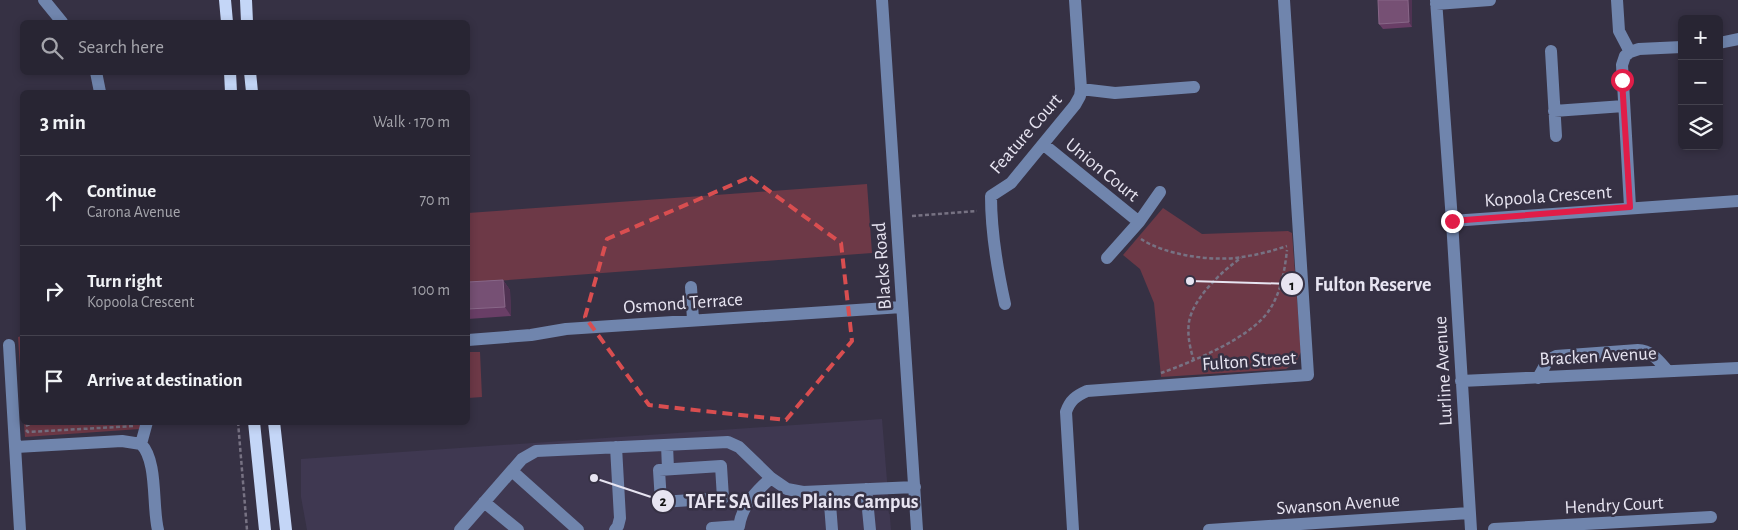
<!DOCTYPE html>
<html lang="en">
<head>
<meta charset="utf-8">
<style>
  :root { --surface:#282533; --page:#302d3b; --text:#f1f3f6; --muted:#a5a5ac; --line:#44424e }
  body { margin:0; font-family:"Alegreya Sans",sans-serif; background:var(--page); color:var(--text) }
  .controls { position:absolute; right:15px; top:15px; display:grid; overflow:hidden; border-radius:8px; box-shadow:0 2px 8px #0003 }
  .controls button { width:45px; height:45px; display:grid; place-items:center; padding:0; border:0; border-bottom:1px solid var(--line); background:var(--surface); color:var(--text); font:25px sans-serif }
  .stop { position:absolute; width:15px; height:15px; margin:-11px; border:4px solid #e11d48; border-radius:50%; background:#fff }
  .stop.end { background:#e11d48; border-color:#fff; box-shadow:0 1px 5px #0008 }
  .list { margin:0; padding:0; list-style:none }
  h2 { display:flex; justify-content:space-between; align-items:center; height:65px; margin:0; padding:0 20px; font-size:21px }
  h2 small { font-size:16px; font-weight:400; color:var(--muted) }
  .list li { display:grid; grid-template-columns:32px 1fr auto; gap:15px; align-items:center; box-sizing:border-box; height:90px; padding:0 20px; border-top:1px solid var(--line) }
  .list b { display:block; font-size:19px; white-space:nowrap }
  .list p { margin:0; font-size:16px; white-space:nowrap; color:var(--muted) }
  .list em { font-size:16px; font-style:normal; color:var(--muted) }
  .icon { flex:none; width:28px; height:28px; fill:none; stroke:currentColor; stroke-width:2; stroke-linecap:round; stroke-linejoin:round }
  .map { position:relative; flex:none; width:1738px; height:530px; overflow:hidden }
  .search { position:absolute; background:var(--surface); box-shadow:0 2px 8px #0003; left:20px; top:20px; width:450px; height:55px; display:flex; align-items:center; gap:12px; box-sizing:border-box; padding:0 18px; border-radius:8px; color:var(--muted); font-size:19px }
  .panel { position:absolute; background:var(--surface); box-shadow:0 2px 8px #0003; left:20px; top:90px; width:450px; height:335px; border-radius:8px }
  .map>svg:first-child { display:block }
  .built { fill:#3f3851 }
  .green { fill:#6d3947 }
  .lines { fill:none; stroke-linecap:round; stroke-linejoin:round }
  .path { stroke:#777283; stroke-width:2.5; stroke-dasharray:4 2.5; stroke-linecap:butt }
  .minor { stroke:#7085ad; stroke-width:12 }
  .major { stroke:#c4d6f7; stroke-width:12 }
  .wall { fill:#693e66 }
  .shaded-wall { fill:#4f3252 }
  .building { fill:#765074; stroke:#886788 }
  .route { stroke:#e11d48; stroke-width:6 }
  .marked { fill:none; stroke:#d94e50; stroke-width:4; stroke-dasharray:10 6; stroke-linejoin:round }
  .labels { text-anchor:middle; stroke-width:5; stroke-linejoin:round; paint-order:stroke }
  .street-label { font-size:19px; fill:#e7e4f1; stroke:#363144 }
  .leader { fill:none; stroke:#e7e4f1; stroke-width:2 }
  .callout-dot { fill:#e7e4f1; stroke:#363144; stroke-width:2 }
  .mark-label { font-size:15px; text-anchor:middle; font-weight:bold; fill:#111 }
  .callout-label { font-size:20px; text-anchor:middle; font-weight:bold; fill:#e7e4f1; stroke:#363144; stroke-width:5; stroke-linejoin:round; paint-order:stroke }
</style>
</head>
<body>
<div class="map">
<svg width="1738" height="530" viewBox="0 0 1738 530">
  <rect width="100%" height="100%" fill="#363144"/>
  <path class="built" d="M882 419 891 530H307L301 497V459Z"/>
  <path class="green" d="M867 184 872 253 468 283V213Z
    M1163 208 1202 234 1288 231 1292 233 1301 352 1296 362 1286 369 1161 377 1154 303 1140 269 1123 255Z
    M22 336V401L18 337Z
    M468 352H480L482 397 468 398Z
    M24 423H140V429L25 437Z"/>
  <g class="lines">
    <path class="path" d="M912 216 977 211
      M1141 239C1165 255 1213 262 1242 257 1257 255 1272 251 1287 246
      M1194 361C1190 348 1187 335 1189 322 1193 298 1222 271 1241 258
      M1161 373C1192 362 1253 337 1270 309 1281 292 1285 269 1287 250
      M238 422 247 530
      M26 426 34 422
      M26 430 28 432 134 426"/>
    <path class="minor" d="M44 0 62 22
      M882 0 917 530
      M1436 0 1452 221 1471 530
      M1617 0 1619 31 1630 52 1625 56 1622 65 1630 207
      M1436 4 1490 0
      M1719 43 1738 39
      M1551 51 1556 136
      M1630 52 1639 49 1682 47
      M96 72 100 92
      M1081 89 1115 93 1194 87
      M1554 111 1624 106
      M1043 144 1139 222
      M1452 221 1738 201
      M1107 258 1139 222 1160 192
      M691 287 693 320
      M1005 304C997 268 991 233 991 196L1011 183 1075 105 1080 96 1081 89 1075 0
      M468 340 531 335 566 329 902 307
      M9 345 20 530
      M1538 378 1548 360 1556 356 1638 350C1651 350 1659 361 1667 370
      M1461 381 1738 368
      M141 444C158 461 152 506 158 530
      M141 444 147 422
      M667 445 668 469
      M16 447 122 441 141 444
      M721 466 723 498 661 502 659 470Z
      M512 471 578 530
      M866 489 870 530
      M829 491 832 530
      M484 502 518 530
      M712 528 739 526C742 506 756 491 771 478
      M1494 529 1711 517
      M460 530 522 459 536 451 728 442 739 447 771 478 787 489 803 492 915 487
      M615 530 618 526 620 518 616 447
      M1073 530 1066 412C1070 400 1076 396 1087 391L1308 375 1284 0
      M1209 530 1469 513"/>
    <path class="major" d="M225 0 227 22
      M246 0 247 22
      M230 72 231 92
      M250 72 252 92
      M254 422 265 530
      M274 422 286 530"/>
  </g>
  <path class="wall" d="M1412 0V27L1383 29 1379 24Z
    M503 280 510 290 511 316 468 319V282Z"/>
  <path class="shaded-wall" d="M1408 0H1412V27L1409 22Z
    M503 280 510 290 511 316 505 307Z"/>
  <path class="building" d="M1378 0H1408L1409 22 1379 24Z
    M503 280 505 307 468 309V282Z"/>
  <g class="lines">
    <path class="route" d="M1452 221 1630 207 1622 80"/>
  </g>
  <path class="marked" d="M750 177 841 243 852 341 786 420 649 405 585 317 607 239Z"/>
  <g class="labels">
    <g class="street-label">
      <text transform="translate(1025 133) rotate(-49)" y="7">Feature Court</text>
      <text transform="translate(1103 169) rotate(39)" y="7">Union Court</text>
      <text transform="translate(1548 195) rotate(-4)" y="7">Kopoola Crescent</text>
      <text transform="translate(881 266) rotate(-94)" y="7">Blacks Road</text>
      <text transform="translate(683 302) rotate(-4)" y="7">Osmond Terrace</text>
      <text transform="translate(1598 355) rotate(-3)" y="7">Bracken Avenue</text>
      <text transform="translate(1249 360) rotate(-4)" y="7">Fulton Street</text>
      <text transform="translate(1442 371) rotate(-93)" y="7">Lurline Avenue</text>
      <text transform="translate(1338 503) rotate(-4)" y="7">Swanson Avenue</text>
      <text transform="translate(1614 504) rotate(-3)" y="7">Hendry Court</text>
    </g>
  </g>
  <path class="leader" d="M1190 281L1292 284M594 478L663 501"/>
  <g class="callout-dot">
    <circle cx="1190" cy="281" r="5"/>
    <circle cx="594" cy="478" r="5"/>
    <circle cx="1292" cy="284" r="12"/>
    <circle cx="663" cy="501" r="12"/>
  </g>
  <g class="mark-label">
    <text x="1292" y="290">1</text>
    <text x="663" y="506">2</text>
  </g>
  <g class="callout-label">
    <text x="1373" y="291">Fulton Reserve</text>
    <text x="802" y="508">TAFE SA Gilles Plains Campus</text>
  </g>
</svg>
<div class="controls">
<button>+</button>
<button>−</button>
<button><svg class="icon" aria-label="layers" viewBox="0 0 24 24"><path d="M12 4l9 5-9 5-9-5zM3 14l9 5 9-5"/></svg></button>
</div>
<div class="stop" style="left:1622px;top:80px"></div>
<div class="stop end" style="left:1452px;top:221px"></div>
<div class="search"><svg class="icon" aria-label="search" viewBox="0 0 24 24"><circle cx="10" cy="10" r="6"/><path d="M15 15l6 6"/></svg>Search here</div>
<section class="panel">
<h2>3 min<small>Walk · 170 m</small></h2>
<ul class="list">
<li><svg class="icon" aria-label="ahead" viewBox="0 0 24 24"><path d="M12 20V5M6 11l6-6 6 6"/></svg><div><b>Continue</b><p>Carona Avenue</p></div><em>70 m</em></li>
<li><svg class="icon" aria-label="right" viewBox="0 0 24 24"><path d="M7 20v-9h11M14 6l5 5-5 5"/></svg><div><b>Turn right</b><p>Kopoola Crescent</p></div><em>100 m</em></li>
<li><svg class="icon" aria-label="arrive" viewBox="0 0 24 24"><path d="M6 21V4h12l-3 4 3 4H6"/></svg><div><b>Arrive at destination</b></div></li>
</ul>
</section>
</div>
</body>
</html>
